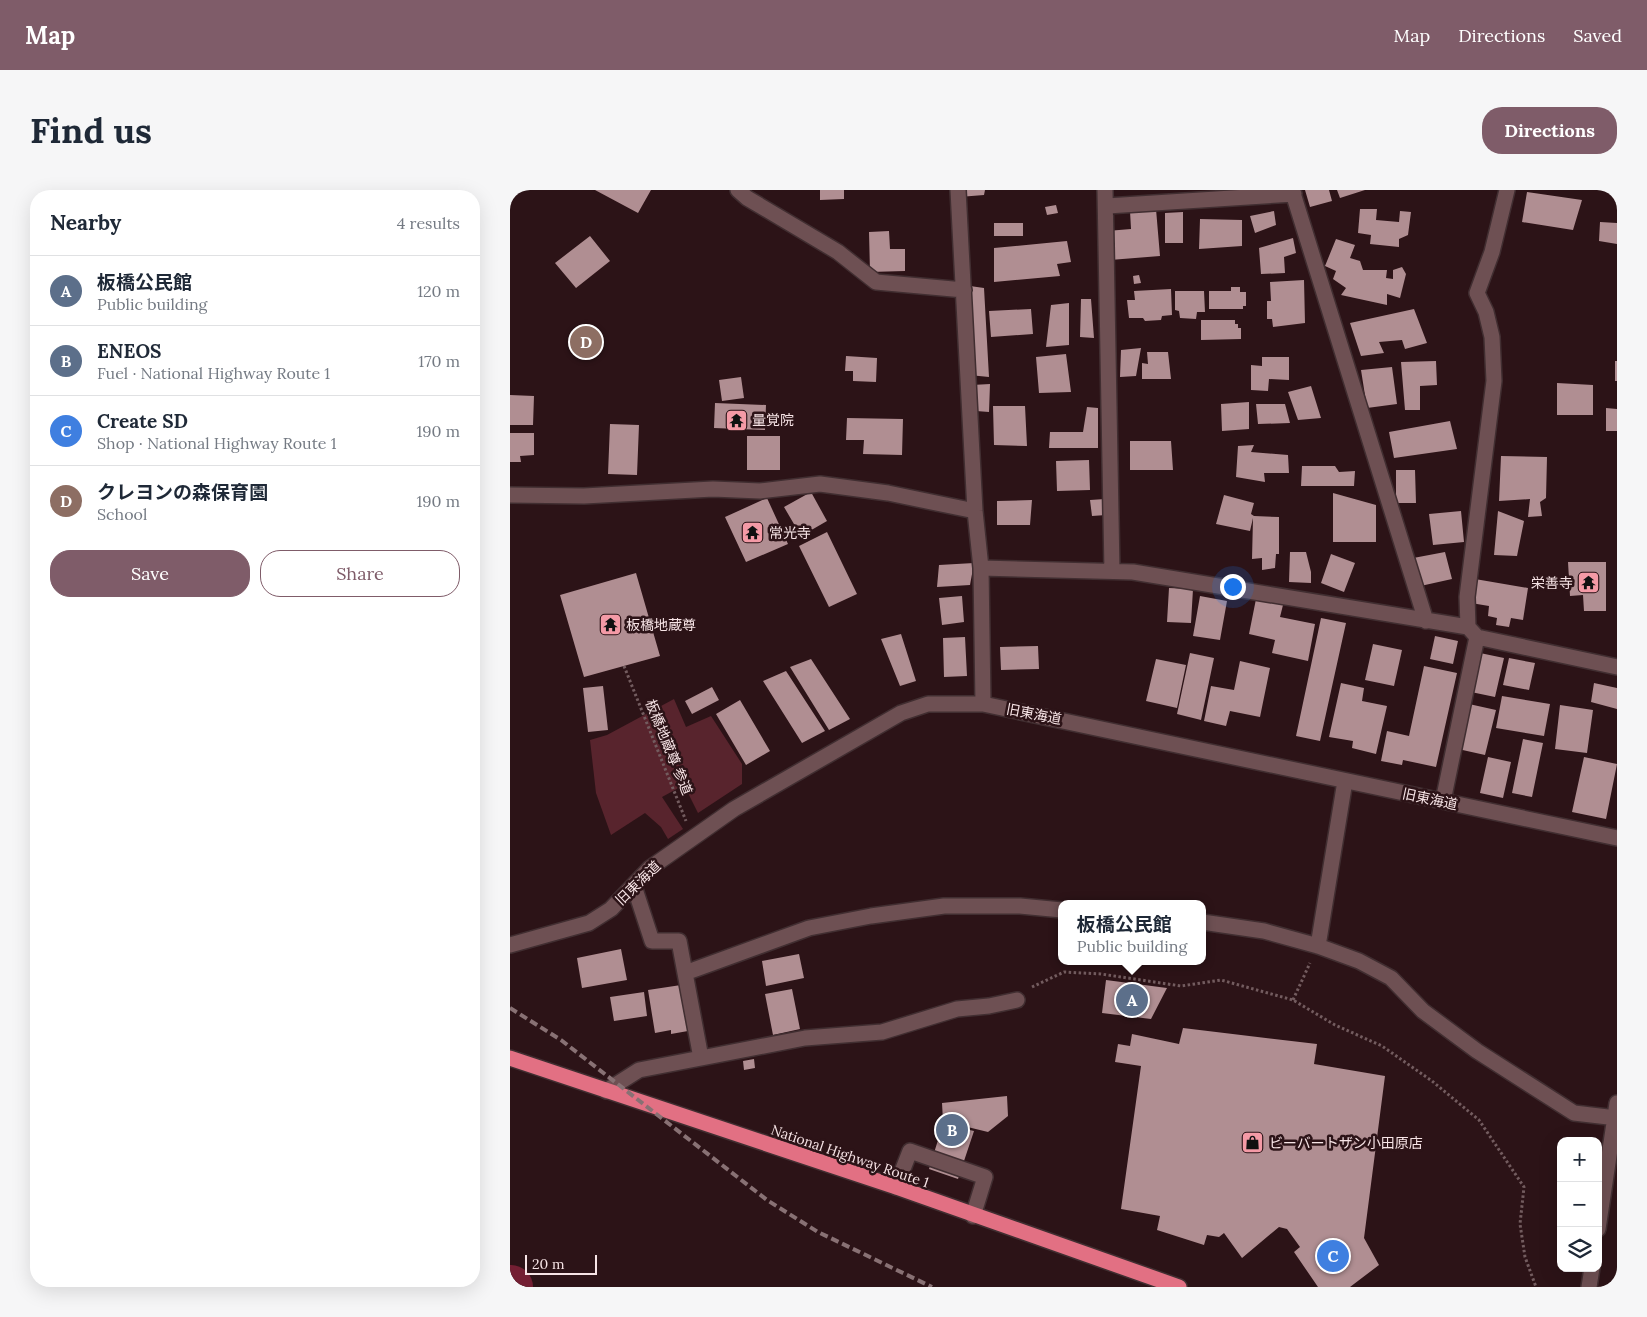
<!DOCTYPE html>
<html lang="en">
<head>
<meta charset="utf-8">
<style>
  :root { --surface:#fff; --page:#f6f6f7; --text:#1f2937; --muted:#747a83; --line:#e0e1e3; --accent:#7f5c69 }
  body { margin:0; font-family:Lora,"Noto Sans JP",serif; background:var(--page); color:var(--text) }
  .controls { position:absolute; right:15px; bottom:15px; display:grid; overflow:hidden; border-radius:10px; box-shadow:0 5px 20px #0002 }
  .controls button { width:45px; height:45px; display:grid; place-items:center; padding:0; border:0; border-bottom:1px solid var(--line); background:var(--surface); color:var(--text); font:25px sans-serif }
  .scale { position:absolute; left:15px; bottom:12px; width:72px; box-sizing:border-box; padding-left:5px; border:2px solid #f7e4e6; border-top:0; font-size:14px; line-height:18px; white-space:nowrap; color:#f7e4e6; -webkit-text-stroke:4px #2c1317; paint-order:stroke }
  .you { position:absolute; left:722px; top:396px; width:18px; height:18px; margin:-12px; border:4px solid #fff; border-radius:50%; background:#1a73e8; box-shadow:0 0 0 8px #1a73e833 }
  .badge { display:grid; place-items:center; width:32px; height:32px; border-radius:50%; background:var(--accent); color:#fff; font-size:16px; font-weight:700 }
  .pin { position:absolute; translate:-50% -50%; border:2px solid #fff; box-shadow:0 1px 5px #0006 }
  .popup { position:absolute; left:548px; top:710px; width:148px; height:65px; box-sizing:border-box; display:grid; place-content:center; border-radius:10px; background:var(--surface); filter:drop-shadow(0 1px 4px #0005); font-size:16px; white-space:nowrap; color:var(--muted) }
  .popup b { font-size:19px; color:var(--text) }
  .popup::after { content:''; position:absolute; left:50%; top:100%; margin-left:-10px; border:10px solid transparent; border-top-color:var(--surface) }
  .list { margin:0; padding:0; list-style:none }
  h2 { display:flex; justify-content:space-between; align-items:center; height:65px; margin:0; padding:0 20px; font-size:21px }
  h2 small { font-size:16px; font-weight:400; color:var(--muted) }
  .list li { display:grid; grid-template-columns:32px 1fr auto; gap:15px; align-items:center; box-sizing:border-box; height:70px; padding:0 20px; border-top:1px solid var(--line) }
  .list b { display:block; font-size:19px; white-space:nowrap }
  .list p { margin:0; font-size:16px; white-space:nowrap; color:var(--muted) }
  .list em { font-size:16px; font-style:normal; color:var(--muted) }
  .actions { display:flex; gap:10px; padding:15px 20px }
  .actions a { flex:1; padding:11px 0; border:1px solid var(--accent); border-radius:20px; text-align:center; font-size:18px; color:var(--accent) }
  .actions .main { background:var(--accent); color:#fff }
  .icon { flex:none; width:28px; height:28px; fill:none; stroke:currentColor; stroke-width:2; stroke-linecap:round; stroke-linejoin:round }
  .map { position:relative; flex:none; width:1107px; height:1097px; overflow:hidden; border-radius:20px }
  header { display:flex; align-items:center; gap:30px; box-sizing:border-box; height:70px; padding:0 25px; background:var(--accent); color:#fff }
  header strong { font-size:24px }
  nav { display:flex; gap:28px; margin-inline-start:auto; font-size:18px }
  .intro { display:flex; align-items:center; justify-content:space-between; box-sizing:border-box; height:120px; padding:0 30px }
  h1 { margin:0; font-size:35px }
  .button { padding:12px 22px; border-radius:20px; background:var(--accent); color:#fff; font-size:18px; font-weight:700 }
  main { display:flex; gap:30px; padding:0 30px }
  aside { flex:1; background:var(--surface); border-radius:20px; box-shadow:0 5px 20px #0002 }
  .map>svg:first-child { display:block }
  .green { fill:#58242d }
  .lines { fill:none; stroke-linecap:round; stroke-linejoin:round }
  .river { stroke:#731f33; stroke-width:44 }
  .building { fill:#b08e92 }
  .minor-casing { stroke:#412e31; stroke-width:18 }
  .highway-casing { stroke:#412e31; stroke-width:18 }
  .path { stroke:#735c5f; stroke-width:3; stroke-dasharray:2.5 2.5; stroke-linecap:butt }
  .minor { stroke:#6e5053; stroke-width:15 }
  .highway { stroke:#e27083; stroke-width:15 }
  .rail { stroke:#887174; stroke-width:4; stroke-dasharray:8 4; stroke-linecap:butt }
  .labels { text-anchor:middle; stroke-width:5; stroke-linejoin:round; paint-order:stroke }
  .poi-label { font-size:14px; fill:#f7e4e6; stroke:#2c1317; text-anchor:start }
  .street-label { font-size:14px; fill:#f7e4e6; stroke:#2c1317 }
</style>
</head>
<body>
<header>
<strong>Map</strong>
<nav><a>Map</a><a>Directions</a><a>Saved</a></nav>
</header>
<div class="intro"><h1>Find us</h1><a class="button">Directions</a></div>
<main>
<aside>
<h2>Nearby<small>4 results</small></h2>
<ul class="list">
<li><span class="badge" style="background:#5c6f8a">A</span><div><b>板橋公民館</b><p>Public building</p></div><em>120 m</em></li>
<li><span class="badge" style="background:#5c6f8a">B</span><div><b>ENEOS</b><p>Fuel · National Highway Route 1</p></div><em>170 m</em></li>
<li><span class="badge" style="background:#3f7fe0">C</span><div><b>Create SD</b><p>Shop · National Highway Route 1</p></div><em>190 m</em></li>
<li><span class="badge" style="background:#8d6e63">D</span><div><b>クレヨンの森保育園</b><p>School</p></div><em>190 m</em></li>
</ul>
<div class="actions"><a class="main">Save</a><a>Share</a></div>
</aside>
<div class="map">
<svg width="1107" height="1097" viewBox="0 0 1107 1097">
  <rect width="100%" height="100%" fill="#2c1317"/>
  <path class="green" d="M164 509 176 537 201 526 232 574V594L188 623 174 595 152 607 173 639 158 649 151 637 135 623 101 645 86 603 80 550 97 545Z"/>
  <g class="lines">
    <path class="river" d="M0 1097H1"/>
  </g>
  <path class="building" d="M85 0H141L128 23Z
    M310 0H334V9L310 10Z
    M448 0H475L474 5 449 7Z
    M795 0H819L822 11 800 17Z
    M827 0H855L830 8Z
    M1017 2 1072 10 1063 40 1012 32Z
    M546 15 548 23 537 25 535 17Z
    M646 19 650 66 600 70 597 41 621 39 620 21Z
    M850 19H867L866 30 889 32 890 21 901 22 898 45 889 49V57L860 54 861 45 848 43Z
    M764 21 766 35 745 43 740 26Z
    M673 22V53H655V23Z
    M690 29 732 30V56L689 59Z
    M1090 32 1107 33V54L1089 51Z
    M484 33H513V46H484Z
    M379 41 380 59H395V81L360 82 359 42Z
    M80 46 100 71 66 98 45 73Z
    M783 48 786 63 774 67 775 83 751 84 749 58Z
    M826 49 845 55 840 68 850 71 853 80H877L876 88 883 89V80L892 77 896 84 890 108 877 104V115L831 105 836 98 823 89 826 81 815 76Z
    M557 51 561 72 547 74 550 86 484 92V58Z
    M629 85 631 93 624 94 623 86Z
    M794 90 795 133 763 137 762 129H757V111H761L760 92Z
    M460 96 474 98 479 187 459 185Z
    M721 97H730V102H736V116H733V119H699V101H721Z
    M661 99 662 125 652 126 651 130 635 131 633 128H619L617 110H625L624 101Z
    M665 101H694L695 122H687L686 129 670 128 669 121 665 120Z
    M571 109H581L584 148 570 147Z
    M559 113V155L536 157 541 115Z
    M521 119 523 144 481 147 479 121Z
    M904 119 917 153 895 159 892 150 869 152 874 163 851 166 840 133Z
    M691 130H725V134H728V138H731V149L691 150Z
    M631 158 626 186 610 187 611 160Z
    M637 162H658L661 189H632V173L638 174Z
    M556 164 561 202 529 203 526 167Z
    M336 166 367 168 366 192 343 191V181H335Z
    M752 167H779V190L759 189 758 201 741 200V175L752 176Z
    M926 171 927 195 910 196V220H895L891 172Z
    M1105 171H1107V191H1105Z
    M882 177 887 214 857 218 851 180Z
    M231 187 234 208 212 211 209 190Z
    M1047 193 1083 195V225H1047Z
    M480 194 479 222 466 221 462 195Z
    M801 196 811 228 788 230 778 202Z
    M0 205 24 206 23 235H0Z
    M739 212V239L712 241 711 214Z
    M205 213 256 215 255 240 204 238Z
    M746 214H775L780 233 748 234Z
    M483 216H515L517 256 484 255Z
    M577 217 588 218V258H539L540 242H573Z
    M1096 218 1107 219V241H1096Z
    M337 228 393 229 392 265 353 264 354 250H336Z
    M940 231 947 259 884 268 879 242Z
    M100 234 129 235 127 285 98 284Z
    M0 243H24V265L10 266 11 272H0Z
    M237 246H270V280H237Z
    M620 251H661L663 280H620Z
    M744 255 741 262 778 265 779 283H754L755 292 726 287 728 256Z
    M991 266 1037 267 1036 308 1030 312 1032 326 1018 327 1020 309 989 311Z
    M579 270 580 300 547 301 546 271Z
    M792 276H825L829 282 845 281 844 296H791Z
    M886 280H905L906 313H886Z
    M301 302 317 331 291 346 274 317Z
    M823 303 866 315V352H823Z
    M714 305 744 313 741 324 744 326 769 327V364H766L765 378 752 380V368L742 369 743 328 740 341 706 334Z
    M257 308 278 354 236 372 215 327Z
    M595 309 596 325 582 326 580 310Z
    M522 310 520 335H487V311Z
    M951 321 954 352 923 355 919 324Z
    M988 321 1014 331 1007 366 984 365Z
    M317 342 347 404 319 417 289 356Z
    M780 362H796L801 382V393L779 392Z
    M935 362 942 389 906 397 898 369Z
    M821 364 845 373 834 402 811 393Z
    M1058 372H1096V421H1074L1073 405 1060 406Z
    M464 373 460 395 427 397 429 375Z
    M126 383 150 466 74 487 50 405Z
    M965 389 1018 398 1013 430 1001 428 999 437 986 435 987 428 978 426 979 416 961 413Z
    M659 398 683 399 681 433 657 432Z
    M452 406 454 432 432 435 429 408Z
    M690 406 717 411 710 450 683 446Z
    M746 409 773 415 770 427 805 434 798 471 762 463 765 450 739 444Z
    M811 428 836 433 810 551 786 546Z
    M391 444 406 491 390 496 371 449Z
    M925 446 948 451 943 474 920 469Z
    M455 447 457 486 434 487 433 448Z
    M863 454 892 460 884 496 855 490Z
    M528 456 529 479 491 480 490 457Z
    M680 463 704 468 691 530 667 524Z
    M970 463 994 468 985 507 961 502Z
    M999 468 1025 473 1019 500 993 495Z
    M301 469 340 529 319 540 280 477Z
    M646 469 676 475 667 518 636 511Z
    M730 471 760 478 750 527 720 521 716 536 694 531 701 496 724 500Z
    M914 476 947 483 926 577 893 570 892 575 871 571 877 541 899 546Z
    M276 481 315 541 292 553 253 491Z
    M831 493 854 498 852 511 877 516 866 564 842 558 843 551 819 547Z
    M1084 493 1107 498V519L1081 512Z
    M93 496 98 540 78 542 73 498Z
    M202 497 209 510 182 524 175 511Z
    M992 506 1040 514 1034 546 986 538Z
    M230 510 260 561 236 575 206 524Z
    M959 514 986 520 975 565 948 559Z
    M1050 515 1083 520 1077 563 1045 559Z
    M1013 549 1033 553 1022 607 1002 603Z
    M978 567 1001 572 993 608 970 603Z
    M1074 567 1107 574 1096 629 1062 622Z
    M111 759 117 790 72 798 67 768Z
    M289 764 294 788 256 796 252 771Z
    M596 790 657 798 641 829 592 823Z
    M171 795 178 841 161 844V840L145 843 138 800Z
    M282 799 290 839 263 845 255 804Z
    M134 802 137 826 104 831 100 807Z
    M673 838 807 854 804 874 875 886 854 1048 869 1075 840 1097H808L784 1062 790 1057 777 1039 769 1037 732 1068 714 1043 709 1047 697 1045 694 1055 647 1040 650 1026 611 1019 631 876 605 872 608 854 620 856 622 844 669 854Z
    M244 869 245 878 234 880 233 871Z
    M497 906 498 926 478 942 433 931 432 913Z
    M433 934 464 941 448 989 419 979Z"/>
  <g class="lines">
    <defs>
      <path id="minor" d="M228 0 237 8 328 62 366 92 454 100
        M448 0 465 321 471 378 473 514
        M595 0 602 381
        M782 0 916 431
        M597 16 784 4
        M0 305 74 306 203 299 250 301 310 294 378 303 465 321
        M471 378 623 382 958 437
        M967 447 1107 477
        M933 611 967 447 958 437 957 407 984 191 982 147 976 122 967 103 982 62 997 0
        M124 696 142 751H169L191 868
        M692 732 754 741 808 756 849 771 881 788 913 821 967 861 1064 923 1107 928
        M0 755 79 733 101 719 140 678 224 619 391 523 418 514H473L1107 648
        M808 756 835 591
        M175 783 299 738 361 726 434 716H510L552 720
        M96 901 129 880 295 848 372 842 447 819 479 816 507 810
        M386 997 400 961 475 987 463 1026
        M1088 1039 1107 913
        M1079 1097 1082 1078"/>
      <path id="highway" d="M0 868 386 997 669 1097"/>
    </defs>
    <use href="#minor" class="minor-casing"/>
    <use href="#highway" class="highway-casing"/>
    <path class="path" d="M114 476 176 631
      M522 797 554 782 591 784 671 796 711 790 783 810 825 835 872 856 922 891 969 930 1014 997 1010 1034 1015 1067 1026 1097
      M783 810 800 773"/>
    <use href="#minor" class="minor"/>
    <use href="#highway" class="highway"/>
    <path class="rail" d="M0 818 51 850 257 1010 308 1042 422 1097"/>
  </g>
  <defs>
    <symbol id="temple-square" viewBox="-11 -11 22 22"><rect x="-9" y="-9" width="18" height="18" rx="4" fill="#f49aa6" stroke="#2c1317"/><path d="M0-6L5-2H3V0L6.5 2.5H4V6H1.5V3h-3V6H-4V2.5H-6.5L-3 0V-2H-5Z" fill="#111"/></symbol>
    <symbol id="shop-square" viewBox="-11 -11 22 22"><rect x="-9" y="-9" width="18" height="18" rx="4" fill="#f49aa6" stroke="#2c1317"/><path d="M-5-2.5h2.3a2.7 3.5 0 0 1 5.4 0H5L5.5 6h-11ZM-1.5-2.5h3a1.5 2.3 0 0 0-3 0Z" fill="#111"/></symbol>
  </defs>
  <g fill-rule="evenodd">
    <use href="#temple-square" x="214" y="218" width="25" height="25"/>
    <use href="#temple-square" x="230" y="330" width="25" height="25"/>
    <use href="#temple-square" x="1066" y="380" width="25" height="25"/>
    <use href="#temple-square" x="88" y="422" width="25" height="25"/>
    <use href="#shop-square" x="730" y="940" width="25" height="25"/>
  </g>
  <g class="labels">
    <g class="poi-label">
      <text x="242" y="235">量覚院</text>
      <text x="259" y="348">常光寺</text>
      <text x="1063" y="398" text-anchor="end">栄善寺</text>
      <text x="116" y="440">板橋地蔵尊</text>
      <text x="759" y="958">ビーバートザン小田原店</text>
    </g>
    <g class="street-label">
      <text transform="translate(524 524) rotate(11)" y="5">旧東海道</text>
      <text transform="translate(159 557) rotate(68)" y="5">板橋地蔵尊 参道</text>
      <text transform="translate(920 609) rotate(12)" y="5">旧東海道</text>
      <text transform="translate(128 693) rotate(-44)" y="5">旧東海道</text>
      <text transform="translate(340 966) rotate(19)" y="5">National Highway Route 1</text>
    </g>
  </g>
</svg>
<div class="controls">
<button>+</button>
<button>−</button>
<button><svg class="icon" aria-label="layers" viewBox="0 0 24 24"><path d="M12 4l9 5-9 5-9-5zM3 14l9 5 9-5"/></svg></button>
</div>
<div class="scale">20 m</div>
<div class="you"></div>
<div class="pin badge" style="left:622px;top:810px;background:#5c6f8a">A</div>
<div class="popup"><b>板橋公民館</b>Public building</div>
<div class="pin badge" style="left:442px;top:940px;background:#5c6f8a">B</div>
<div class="pin badge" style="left:823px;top:1066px;background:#3f7fe0">C</div>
<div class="pin badge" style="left:76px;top:152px;background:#8d6e63">D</div>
</div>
</main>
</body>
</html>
